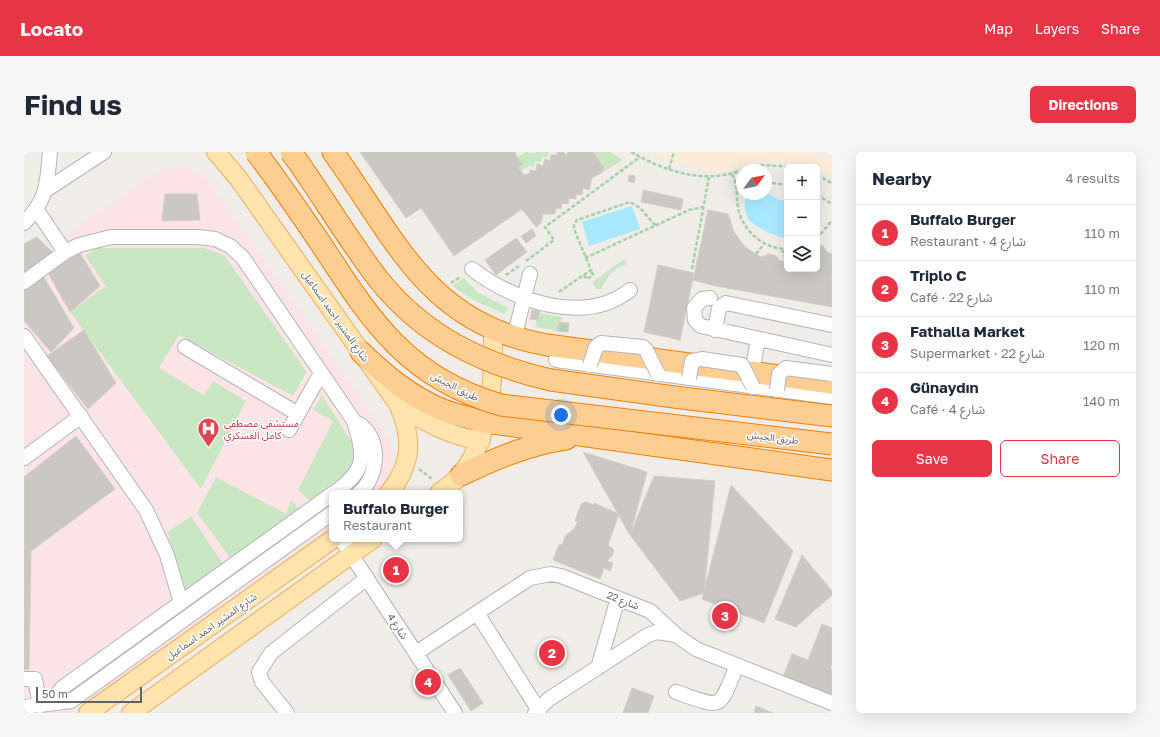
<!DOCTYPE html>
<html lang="en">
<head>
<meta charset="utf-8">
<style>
  :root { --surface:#fff; --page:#f6f6f7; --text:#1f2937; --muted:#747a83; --line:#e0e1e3; --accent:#e83546 }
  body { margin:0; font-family:"Golos Text","Noto Sans Arabic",sans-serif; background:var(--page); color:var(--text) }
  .controls { position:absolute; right:12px; top:12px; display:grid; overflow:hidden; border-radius:6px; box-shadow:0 4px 16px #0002 }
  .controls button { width:36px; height:36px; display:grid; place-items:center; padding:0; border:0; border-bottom:1px solid var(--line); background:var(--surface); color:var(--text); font:20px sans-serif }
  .compass { position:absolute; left:712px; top:12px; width:36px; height:36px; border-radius:50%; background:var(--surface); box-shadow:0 4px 16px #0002; rotate:58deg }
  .scale { position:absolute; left:12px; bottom:10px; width:106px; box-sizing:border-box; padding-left:4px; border:2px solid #5e6367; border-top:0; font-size:11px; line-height:14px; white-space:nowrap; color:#5e6367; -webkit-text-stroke:3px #fff; paint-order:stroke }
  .you { position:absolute; left:537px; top:263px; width:14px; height:14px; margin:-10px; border:3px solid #fff; border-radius:50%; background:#1a73e8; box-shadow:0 0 0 6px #1a73e833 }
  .badge { display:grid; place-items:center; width:26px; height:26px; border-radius:50%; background:var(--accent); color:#fff; font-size:13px; font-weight:700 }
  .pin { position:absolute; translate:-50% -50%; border:2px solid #fff; box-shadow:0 1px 4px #0006 }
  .popup { position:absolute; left:305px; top:338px; width:134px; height:52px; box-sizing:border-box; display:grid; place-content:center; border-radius:6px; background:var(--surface); filter:drop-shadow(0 1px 3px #0005); font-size:13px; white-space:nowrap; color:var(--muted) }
  .popup b { font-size:15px; color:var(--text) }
  .popup::after { content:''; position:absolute; left:50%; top:100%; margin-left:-8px; border:8px solid transparent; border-top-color:var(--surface) }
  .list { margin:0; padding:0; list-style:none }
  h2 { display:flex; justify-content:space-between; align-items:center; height:52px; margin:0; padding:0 16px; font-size:17px }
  h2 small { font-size:13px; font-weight:400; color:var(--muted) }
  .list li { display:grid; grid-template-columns:26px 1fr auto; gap:12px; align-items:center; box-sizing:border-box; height:56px; padding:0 16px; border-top:1px solid var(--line) }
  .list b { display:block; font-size:15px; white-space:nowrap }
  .list p { margin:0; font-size:13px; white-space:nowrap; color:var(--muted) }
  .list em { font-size:13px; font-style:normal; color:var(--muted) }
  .actions { display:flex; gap:8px; padding:12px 16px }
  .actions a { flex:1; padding:9px 0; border:1px solid var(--accent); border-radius:6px; text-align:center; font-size:14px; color:var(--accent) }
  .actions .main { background:var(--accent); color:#fff }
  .icon { flex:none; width:22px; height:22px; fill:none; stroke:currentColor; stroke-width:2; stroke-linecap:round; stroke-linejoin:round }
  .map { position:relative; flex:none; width:808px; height:561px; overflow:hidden; border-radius:6px }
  header { display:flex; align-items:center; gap:24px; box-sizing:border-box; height:56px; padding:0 20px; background:var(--accent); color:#fff }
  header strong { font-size:19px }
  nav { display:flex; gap:22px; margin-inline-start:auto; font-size:14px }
  .intro { display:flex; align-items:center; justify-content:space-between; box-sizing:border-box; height:96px; padding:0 24px }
  h1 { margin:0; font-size:28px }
  .button { padding:10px 18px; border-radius:6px; background:var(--accent); color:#fff; font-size:14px; font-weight:700 }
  main { display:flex; gap:24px; padding:0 24px }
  aside { flex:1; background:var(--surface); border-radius:6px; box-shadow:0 4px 16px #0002 }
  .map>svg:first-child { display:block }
  .medical { fill:#fce4e6 }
  .green { fill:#cae7c4 }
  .sand { fill:#faecd7 }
  .water { fill:#a8e8fe }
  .building { fill:#cbc7c3; stroke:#d5cdc5 }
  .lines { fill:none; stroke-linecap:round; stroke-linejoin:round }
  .minor-casing { stroke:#b2b5b9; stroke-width:16 }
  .major-casing { stroke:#f0ae5f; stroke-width:20 }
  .highway-casing { stroke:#f47e02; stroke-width:23 }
  .path { stroke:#a3d2a7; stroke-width:2.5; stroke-dasharray:4 2; stroke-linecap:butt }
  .minor { stroke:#fff; stroke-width:14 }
  .major { stroke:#fee3ad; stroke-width:18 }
  .highway { stroke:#fcce92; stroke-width:21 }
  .minor-bridge-casing { stroke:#b2b5b9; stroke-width:16; stroke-linecap:butt }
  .highway-bridge-casing { stroke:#f47e02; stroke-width:23; stroke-linecap:butt }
  .minor-bridge { stroke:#fff; stroke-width:14 }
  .highway-bridge { stroke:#fcce92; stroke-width:21 }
  .labels { text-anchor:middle; stroke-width:3; stroke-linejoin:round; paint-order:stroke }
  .street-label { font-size:10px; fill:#5e6367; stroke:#fff }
  .health-label { font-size:10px; fill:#be3a42; stroke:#fff; text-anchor:start }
</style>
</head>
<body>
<header>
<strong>Locato</strong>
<nav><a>Map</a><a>Layers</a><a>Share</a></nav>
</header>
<div class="intro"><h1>Find us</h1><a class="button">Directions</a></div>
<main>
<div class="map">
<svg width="808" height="561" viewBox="0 0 808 561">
  <rect width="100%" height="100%" fill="#f0ece7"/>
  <path class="medical" d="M151 14 169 18 184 28 366 288 370 307 365 327 357 341H308V378L56 561H0V112L132 20Z"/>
  <path class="green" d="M502 0 511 2V0H525L523 6 519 4 517 10H511L510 15 505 14 497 19 494 15 498 12 493 5Z
    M569 0H586L599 8 579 20Z
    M73 96H180L200 103 283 220 269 244 155 183 135 216 180 243 189 229 222 249 177 337 46 160 82 134 61 104Z
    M600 107 603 113C588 116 584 125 577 137H572L569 132 570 129Z
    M440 126 453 140 484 156 480 162 449 148 428 134Z
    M515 161 538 165 533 179 511 175Z
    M298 243 332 297 326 318 286 349 274 338 309 269 289 258Z
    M192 325 262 362 267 348 275 357 207 407 173 361Z
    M167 364 199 412 163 441 143 380Z"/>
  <path class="sand" d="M625 0H783L808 8V25L793 18V15L762 9H740L722 12 702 19 692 20 649 9 651 5 649 4 646 8Z"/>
  <path class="water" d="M742 40 755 48H763V87C750 83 736 78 726 69 720 62 718 48 726 43 730 41 738 42 742 42Z
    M608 54 616 77 565 94 558 70Z"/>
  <path class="building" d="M336 0H490L498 12 494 15 500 23 505 22 506 18 512 19 513 12 519 14 521 7 526 9 527 3H533V0H540L541 3 545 0H569L580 16 579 20 568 26 565 38 559 36 558 43 552 42V47L545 46 544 52 538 51 537 57 532 56 531 62H519L517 71 512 75 498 57 430 104 397 56 382 66Z
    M605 23 611 24 610 31 604 29Z
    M619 38 659 47 657 58 617 50Z
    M141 42H173L176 68 138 69Z
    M684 58 704 62 710 80 721 95 737 105 745 102 752 104 756 109H763V117H793V97L798 93 804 101 808 102V155L692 134 669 128Z
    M508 77 512 84 502 91 497 84Z
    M13 85 30 102 0 134V92Z
    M492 86 503 100 472 123 461 108Z
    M56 101 76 134 46 160 24 121Z
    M634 113 670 121 656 188 620 180Z
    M18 122 50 176 27 200 0 169V138Z
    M508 158 516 159 514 168 506 167Z
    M535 170 545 171 544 180 533 179Z
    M60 178 92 231 64 257 23 204Z
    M52 284 91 337 7 399 5 517 0 518V325Z
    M559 300 623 320 606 383Z
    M630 324 691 329 680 441 656 449 606 383Z
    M707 333 769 399 740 471 678 447Z
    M562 350 570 353V351L595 362 584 393 590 398 588 404 583 409 589 411 586 419 580 416 576 427 529 408 535 393 539 392 541 384 550 377 554 369H551L557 352Z
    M778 403 808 439V443L772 475 751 467Z
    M798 472 808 476V512L806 516 808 517V543L759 525 768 502 784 508Z
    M436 516 459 551 447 559 424 523Z
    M608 536 630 544 624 561H599Z
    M732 554 749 561H730Z"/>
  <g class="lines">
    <defs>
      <path id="minor" d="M22 38 80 0
        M12 57 41 100
        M0 71C24 47 23 31 26 0
        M448 117C489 149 561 174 606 138
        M0 130 41 100 55 93 87 85H174L191 87 206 94 219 106 330 269C341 306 343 317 310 341
        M686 146 678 147 670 156 671 168 677 174 808 203
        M691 178 695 156 702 151 808 173
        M0 184 122 358 143 403 157 451
        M490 186 506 122
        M161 195 274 262
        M532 208 808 245
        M728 220 734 187
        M331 270C358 282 356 324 335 341
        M265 278 297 221
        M0 306 57 264
        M317 387 431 561
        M453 461 514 557
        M392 501 506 426 527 422 537 424 626 459 652 483 672 497 808 551
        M574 516 594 446
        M0 527H11L16 554
        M652 540C699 556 694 560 713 513
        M29 551 31 545 38 536 308 342
        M0 555 47 549 308 361
        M263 561 238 530 235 520 247 501 343 426
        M511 561 525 547 624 483 633 480 652 483"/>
      <path id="major" d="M192 0 214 26 374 252C389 286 389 311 365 341
        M374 252C399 270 426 284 457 289
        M415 341C423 335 432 329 438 321 468 282 470 226 469 178
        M64 561 309 387
        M107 561 349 387"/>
      <path id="highway" d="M309 0C373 89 404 172 523 193L808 231
        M337 200C362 224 387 245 419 258 432 263 447 266 461 270L808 318
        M527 228 650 245 808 264
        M437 323C471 307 505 292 542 287"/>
    </defs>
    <use href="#minor" class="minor-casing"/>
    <use href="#major" class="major-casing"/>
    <use href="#highway" class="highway-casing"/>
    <path class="path" d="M607 0C641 19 680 33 718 18
      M490 1 491 0
      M645 17 650 0
      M719 18 740 13 767 15
      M708 22C714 33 712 43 714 56 719 79 739 97 763 97
      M793 23 808 31
      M742 30 763 33
      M793 43 808 52
      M793 87 808 68
      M758 97 762 109
      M732 102 740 92
      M561 106 665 58 679 55
      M502 109 530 88 521 75 616 5
      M668 117 685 25
      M482 123 495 114
      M560 123 563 127 569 123 567 118
      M427 131 436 125
      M535 140 567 118 550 77V72L553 68 606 50 616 56 632 74
      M537 179 538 174 542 175V179
      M395 317 408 327"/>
    <use href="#minor" class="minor"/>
    <use href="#major" class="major"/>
    <use href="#highway" class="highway"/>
    <defs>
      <path id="minor-bridge" d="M566 213 572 195 577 191 619 195 622 198 634 222
        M665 226 668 209 678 207 718 213 729 235
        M753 238 755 222 762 216 808 222"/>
      <path id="highway-bridge" d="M232 0C255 30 276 61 297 92 348 170 383 226 477 253L808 292
        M267 0C297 41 323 87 355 128 400 184 458 212 527 228"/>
    </defs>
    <use href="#minor-bridge" class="minor-bridge-casing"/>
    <use href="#highway-bridge" class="highway-bridge-casing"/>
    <use href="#minor-bridge" class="minor-bridge"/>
    <use href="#highway-bridge" class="highway-bridge"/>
  </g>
  <defs>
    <symbol id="hospital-pin" viewBox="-11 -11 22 30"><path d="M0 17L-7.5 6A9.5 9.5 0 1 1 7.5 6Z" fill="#e0444e" stroke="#fff"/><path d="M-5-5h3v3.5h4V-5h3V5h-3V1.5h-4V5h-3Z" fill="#fff"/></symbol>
  </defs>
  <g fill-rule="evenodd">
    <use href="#hospital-pin" x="172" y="264" width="25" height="34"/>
  </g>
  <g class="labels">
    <g class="street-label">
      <text transform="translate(312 164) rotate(55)" y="4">شارع المشير احمد اسماعيل</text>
      <text transform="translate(431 234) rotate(27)" y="4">طريق الجيش</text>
      <text transform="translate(749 285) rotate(7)" y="4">طريق الجيش</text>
      <text transform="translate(599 448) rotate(21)" y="4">شارع 22</text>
      <text transform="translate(187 474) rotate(-35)" y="4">شارع المشير احمد اسماعيل</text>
      <text transform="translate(374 474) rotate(57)" y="4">شارع 4</text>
    </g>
    <g class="health-label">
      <text x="200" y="275">مستشفى مصطفى<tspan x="200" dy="12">كامل العسكري</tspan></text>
    </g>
  </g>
</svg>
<div class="controls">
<button>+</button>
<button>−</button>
<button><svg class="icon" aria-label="layers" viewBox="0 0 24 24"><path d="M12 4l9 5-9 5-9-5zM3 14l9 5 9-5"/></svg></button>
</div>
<svg class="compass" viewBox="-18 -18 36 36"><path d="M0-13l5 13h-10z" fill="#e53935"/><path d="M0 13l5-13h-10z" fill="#747a83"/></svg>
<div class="scale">50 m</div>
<div class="you"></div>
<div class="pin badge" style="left:372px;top:418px">1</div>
<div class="popup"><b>Buffalo Burger</b>Restaurant</div>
<div class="pin badge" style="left:528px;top:501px">2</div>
<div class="pin badge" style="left:701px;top:464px">3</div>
<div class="pin badge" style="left:404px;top:530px">4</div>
</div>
<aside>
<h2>Nearby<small>4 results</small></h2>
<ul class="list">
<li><span class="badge">1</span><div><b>Buffalo Burger</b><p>Restaurant · شارع 4</p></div><em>110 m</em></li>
<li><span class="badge">2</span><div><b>Triplo C</b><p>Café · شارع 22</p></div><em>110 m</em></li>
<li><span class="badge">3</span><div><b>Fathalla Market</b><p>Supermarket · شارع 22</p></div><em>120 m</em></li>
<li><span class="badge">4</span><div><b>Günaydın</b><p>Café · شارع 4</p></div><em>140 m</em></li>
</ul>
<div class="actions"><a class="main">Save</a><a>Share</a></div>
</aside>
</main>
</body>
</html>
